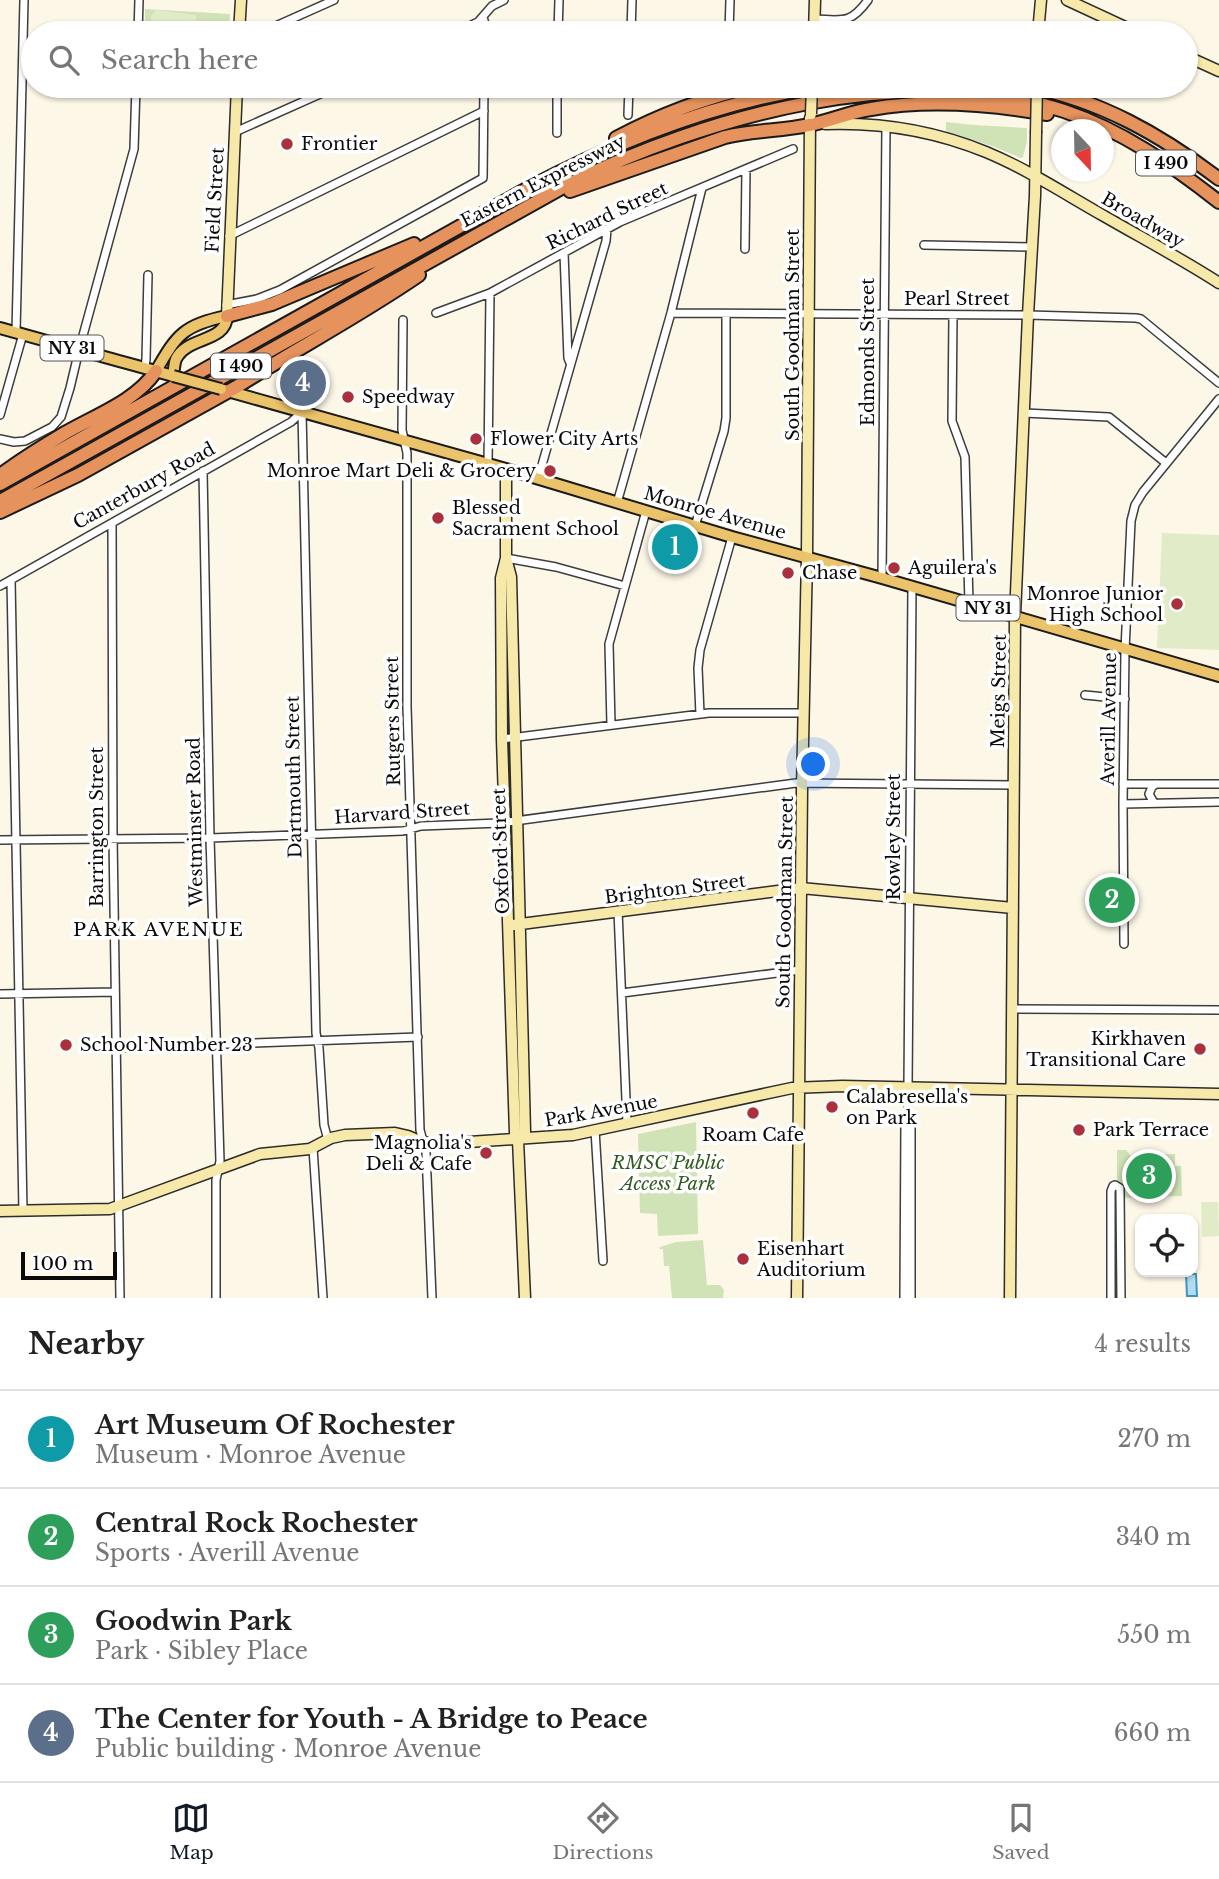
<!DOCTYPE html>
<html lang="en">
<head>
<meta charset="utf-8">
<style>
  :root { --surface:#fff; --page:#f2f2f2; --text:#222; --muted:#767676; --line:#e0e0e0; --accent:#111827 }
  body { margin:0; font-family:"Libre Baskerville",serif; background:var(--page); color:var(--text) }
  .controls { position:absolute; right:21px; bottom:21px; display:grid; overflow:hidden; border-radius:14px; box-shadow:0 2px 5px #0004 }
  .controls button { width:63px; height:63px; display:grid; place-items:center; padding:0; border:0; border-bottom:2px solid var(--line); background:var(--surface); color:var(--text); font:35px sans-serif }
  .compass { position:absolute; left:1051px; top:119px; width:63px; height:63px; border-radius:50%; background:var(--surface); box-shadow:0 2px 5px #0004; rotate:158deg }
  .scale { position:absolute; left:21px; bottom:18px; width:96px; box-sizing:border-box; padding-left:7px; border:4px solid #0a0a0a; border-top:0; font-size:19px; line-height:24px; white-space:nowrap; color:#0a0a0a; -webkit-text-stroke:5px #fff; paint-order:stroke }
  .you { position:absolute; left:814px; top:765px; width:24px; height:24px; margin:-18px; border:5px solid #fff; border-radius:50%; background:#1a73e8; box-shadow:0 0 0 10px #1a73e833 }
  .badge { display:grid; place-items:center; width:46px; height:46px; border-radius:50%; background:var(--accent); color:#fff; font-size:23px; font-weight:700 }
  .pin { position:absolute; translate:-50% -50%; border:4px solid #fff; box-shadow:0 2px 7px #0006 }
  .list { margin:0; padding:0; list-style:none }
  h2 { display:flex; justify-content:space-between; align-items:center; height:91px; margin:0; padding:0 28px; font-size:30px }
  h2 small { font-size:23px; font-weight:400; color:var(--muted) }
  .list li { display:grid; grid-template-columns:46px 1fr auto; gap:21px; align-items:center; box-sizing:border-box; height:98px; padding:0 28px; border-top:2px solid var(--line) }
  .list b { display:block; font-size:26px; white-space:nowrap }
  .list p { margin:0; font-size:23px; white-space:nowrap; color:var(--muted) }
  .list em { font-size:23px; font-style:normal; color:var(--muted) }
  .icon { flex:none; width:38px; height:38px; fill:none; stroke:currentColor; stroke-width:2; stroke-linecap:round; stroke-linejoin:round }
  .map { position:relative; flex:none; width:1219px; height:1298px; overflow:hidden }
  .search { position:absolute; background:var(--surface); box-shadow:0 2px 5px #0004; left:21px; right:21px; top:21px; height:77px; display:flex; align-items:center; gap:18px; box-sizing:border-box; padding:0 24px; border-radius:38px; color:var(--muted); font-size:26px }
  .sheet { height:483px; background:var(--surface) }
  nav { display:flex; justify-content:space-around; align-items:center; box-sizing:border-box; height:98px; border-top:2px solid var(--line); background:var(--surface); font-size:19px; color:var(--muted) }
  nav a { display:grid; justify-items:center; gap:4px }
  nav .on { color:var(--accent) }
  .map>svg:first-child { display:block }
  .green { fill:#d0e3b6 }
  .pitch { fill:#e1ebc7 }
  .water { fill:#b2dcef; stroke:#4095bf; stroke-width:2 }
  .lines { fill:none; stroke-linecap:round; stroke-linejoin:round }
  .street-casing { stroke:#3d3d3d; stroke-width:10 }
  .secondary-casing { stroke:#2c2c2c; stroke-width:13 }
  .primary-casing { stroke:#1b1b1b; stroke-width:14 }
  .highway-casing { stroke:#1b1b1b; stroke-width:16 }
  .street { stroke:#fff; stroke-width:7 }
  .secondary { stroke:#f7e9a9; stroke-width:10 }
  .primary { stroke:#ebc36a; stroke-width:10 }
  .highway { stroke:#e6925d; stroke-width:12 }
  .secondary-bridge-casing { stroke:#2c2c2c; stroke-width:13; stroke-linecap:butt }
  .primary-bridge-casing { stroke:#1b1b1b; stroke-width:14; stroke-linecap:butt }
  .secondary-bridge { stroke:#f7e9a9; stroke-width:10 }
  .primary-bridge { stroke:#ebc36a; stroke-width:10 }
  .poi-dot { fill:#ab303e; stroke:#fff; stroke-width:2.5 }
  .labels { text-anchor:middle; stroke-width:7; stroke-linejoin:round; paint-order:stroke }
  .shield { fill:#fff; stroke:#545454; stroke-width:2 }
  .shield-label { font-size:16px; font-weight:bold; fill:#0a0a0a }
  .poi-label { font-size:18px; fill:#0a0a0a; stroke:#fff; text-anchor:start }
  .street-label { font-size:18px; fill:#0a0a0a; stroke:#fff }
  .park-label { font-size:18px; font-style:italic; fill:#315a21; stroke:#fff }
  .neighbourhood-label { font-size:19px; letter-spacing:2px; fill:#0a0a0a; stroke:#fff }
</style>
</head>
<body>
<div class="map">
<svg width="1219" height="1298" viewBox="0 0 1219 1298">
  <rect width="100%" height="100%" fill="#fdf7e8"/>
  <path class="green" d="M145 9 230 14 229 33H145Z
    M946 122 974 125 1027 128V141L1023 157 1021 158 992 146 946 131Z
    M696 1122 698 1234 658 1236 657 1214 640 1213 638 1134Z
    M1117 1150H1126L1131 1156 1175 1154V1166H1181L1182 1196 1120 1198 1117 1186Z
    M703 1240 707 1285H720L724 1290 723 1298H672L669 1266H664L663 1249H659L660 1247 676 1242Z"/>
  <path class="pitch" d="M156 10 196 15V22L191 33H150L151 16Z
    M1162 533 1219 535V650L1157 648Z
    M1201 1202H1218L1219 1236 1202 1237Z"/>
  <path class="water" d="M1186 1274H1196L1197 1296H1187Z"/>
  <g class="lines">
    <defs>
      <path id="street" d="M483 17 485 24V33
        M814 19C842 20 850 25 868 0
        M758 26 814 27
        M138 33 139 0
        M260 33 334 0
        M455 33 478 22 492 6 504 0
        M558 33 559 0
        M631 33 632 0
        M729 33 730 0
        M628 115 629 86
        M235 132 338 86
        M557 133V86
        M229 236 484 111
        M924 245 1031 247
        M745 249 746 169
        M564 253 568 358 570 363
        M226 305 257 299 280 290 483 178 484 86
        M436 313 490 293 620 222 793 149
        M671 313 1028 315 1136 318 1141 319 1219 383
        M953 315 952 421 965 457 969 603
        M403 320 402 430 407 453V707L420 1130 426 1152 432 1298
        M16 332 24 0
        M145 368 146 359 148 275
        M302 412 316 1033 319 1048 324 1125 328 1140
        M1024 413 1109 417 1166 463
        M0 415 23 334
        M0 439 14 442 25 441 52 427 61 417 70 388 79 350 134 149 136 86
        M488 464 490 293
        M203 471 210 838 220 1161 216 1180V1298
        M538 479 606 241 607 229
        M617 503 671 313 702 188
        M112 523 113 837 120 1298
        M695 526 724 431 726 418V314
        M506 558 556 567 625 586
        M882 578 886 126
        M11 580 23 1211
        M0 586 291 422 302 412
        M1085 695 1125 699
        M700 714 698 668 700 650 732 537
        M611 725 609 644 646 511
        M502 739 709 713H803
        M1123 784H1219
        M1154 803 1149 794 1152 787 1156 784
        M1123 804 1219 802
        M0 840 210 838 403 831 421 826 500 823 796 783 1013 785
        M618 911 627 1123
        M1124 944 1123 804 1125 650 1131 521 1135 505 1143 492 1219 399
        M622 993 800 970
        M0 994 115 992
        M1012 1009 1219 1010
        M117 1048 418 1037
        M595 1130 603 1261
        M313 1148 323 1298
        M904 1298 905 1121 908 1112
        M911 1298V1121L908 1112V1087L912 587
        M1111 1298V1191L1113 1186 1115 1185 1120 1188V1192L1121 1298"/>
      <path id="secondary" d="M1067 0 1138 33
        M239 33 241 0
        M814 33 815 0
        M1038 33 1041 0
        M1186 56 1219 71
        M825 124C880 122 935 131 986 152 1027 169 1065 194 1104 216 1142 238 1182 259 1219 283
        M227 316 237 86
        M506 469V558L511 577 525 1132 518 1140
        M506 558 501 578 502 739 515 1133 518 1140 525 1298
        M513 925 801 888 1013 908
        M0 1211 110 1209 260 1154 310 1149 331 1138 345 1135 395 1133 408 1136 422 1142 439 1144 573 1135 792 1088 842 1086 1219 1094
        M797 1298 802 789 807 557 810 118
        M1010 1298 1015 616 1028 315 1035 196 1036 133"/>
      <path id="primary" d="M0 328 79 350H80C111 359 142 367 173 376 174 370 174 364 176 359 187 336 226 343 227 316 184 325 177 334 156 371
        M224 390 506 469 732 537 882 578 1219 676"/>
      <path id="highway" d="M1027 86C1100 100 1161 135 1219 179
        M616 138C661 114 707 97 756 86
        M570 191 725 137C753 130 781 131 809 125 830 121 850 112 871 109 928 99 990 104 1047 114
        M227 316 272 304 414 244
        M0 475C21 460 43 446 65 433 96 415 136 401 156 371
        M0 484 525 190C619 140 718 101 824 86
        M0 501 565 186C706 115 910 60 1064 111 1121 130 1172 165 1219 202
        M0 512 78 475 238 386C298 348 361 315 419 275"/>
    </defs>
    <use href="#street" class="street-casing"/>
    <use href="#secondary" class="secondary-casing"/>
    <use href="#primary" class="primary-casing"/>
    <use href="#highway" class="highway-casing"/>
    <use href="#street" class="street"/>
    <use href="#secondary" class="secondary"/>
    <use href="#primary" class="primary"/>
    <use href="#highway" class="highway"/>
    <defs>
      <path id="secondary-bridge" d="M811 114 812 86
        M1036 133 1037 86"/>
      <path id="primary-bridge" d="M173 376 221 389"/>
    </defs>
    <use href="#secondary-bridge" class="secondary-bridge-casing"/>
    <use href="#primary-bridge" class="primary-bridge-casing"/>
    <use href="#secondary-bridge" class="secondary-bridge"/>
    <use href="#primary-bridge" class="primary-bridge"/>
  </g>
  <g class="poi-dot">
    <circle cx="287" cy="144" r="7"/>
    <circle cx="348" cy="397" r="7"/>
    <circle cx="476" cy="439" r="7"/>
    <circle cx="550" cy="471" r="7"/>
    <circle cx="438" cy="518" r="7"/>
    <circle cx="894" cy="568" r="7"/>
    <circle cx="788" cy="573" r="7"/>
    <circle cx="1177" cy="604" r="7"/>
    <circle cx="66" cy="1045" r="7"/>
    <circle cx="1200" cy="1049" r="7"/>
    <circle cx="832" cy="1107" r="7"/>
    <circle cx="753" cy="1113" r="7"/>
    <circle cx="1079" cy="1130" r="7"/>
    <circle cx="486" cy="1153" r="7"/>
    <circle cx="743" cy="1259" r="7"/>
  </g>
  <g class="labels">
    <g class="shield">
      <rect x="1136" y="150.5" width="60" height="25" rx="5"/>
      <rect x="40.5" y="335.5" width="63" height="25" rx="5"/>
      <rect x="211" y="353.5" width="60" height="25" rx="5"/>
      <rect x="956.5" y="595.5" width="63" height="25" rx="5"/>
    </g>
    <g class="shield-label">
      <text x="1166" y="169">I 490</text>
      <text x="72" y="354">NY 31</text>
      <text x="241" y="372">I 490</text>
      <text x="988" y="614">NY 31</text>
    </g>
    <g class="poi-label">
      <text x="301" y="150">Frontier</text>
      <text x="362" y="403">Speedway</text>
      <text x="490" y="445">Flower City Arts</text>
      <text x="536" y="477" text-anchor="end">Monroe Mart Deli &amp; Grocery</text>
      <text x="452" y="514">Blessed<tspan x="452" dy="21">Sacrament School</tspan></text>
      <text x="908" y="574">Aguilera's</text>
      <text x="802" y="579">Chase</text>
      <text x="1163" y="600" text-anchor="end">Monroe Junior<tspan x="1163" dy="21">High School</tspan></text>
      <text x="1186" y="1045" text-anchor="end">Kirkhaven<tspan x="1186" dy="21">Transitional Care</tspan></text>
      <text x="80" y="1051">School Number 23</text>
      <text x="846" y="1103">Calabresella's<tspan x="846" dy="21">on Park</tspan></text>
      <text x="1093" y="1136">Park Terrace</text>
      <text x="753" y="1141" text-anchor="middle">Roam Cafe</text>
      <text x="472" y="1149" text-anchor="end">Magnolia's<tspan x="472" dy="21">Deli &amp; Cafe</tspan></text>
      <text x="757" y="1255">Eisenhart<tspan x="757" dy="21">Auditorium</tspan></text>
    </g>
    <g class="street-label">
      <text transform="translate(543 181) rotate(-27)" y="6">Eastern Expressway</text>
      <text transform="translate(215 200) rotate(-87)" y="6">Field Street</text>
      <text transform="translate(607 216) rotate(-26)" y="6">Richard Street</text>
      <text transform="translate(1143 220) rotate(30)" y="6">Broadway</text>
      <text x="957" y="305">Pearl Street</text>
      <text transform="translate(793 335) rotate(-90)" y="6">South Goodman Street</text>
      <text transform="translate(868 352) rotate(-90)" y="6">Edmonds Street</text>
      <text transform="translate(144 486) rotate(-29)" y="6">Canterbury Road</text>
      <text transform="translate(715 513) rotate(16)" y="6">Monroe Avenue</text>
      <text transform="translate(999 691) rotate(-89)" y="6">Meigs Street</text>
      <text transform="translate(1109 719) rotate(-89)" y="6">Averill Avenue</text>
      <text transform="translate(393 721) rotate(-91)" y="6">Rutgers Street</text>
      <text transform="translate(294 777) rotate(-91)" y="6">Dartmouth Street</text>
      <text transform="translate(402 813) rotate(-4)" y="6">Harvard Street</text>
      <text transform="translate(195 822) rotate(-91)" y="6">Westminster Road</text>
      <text transform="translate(97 827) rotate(-90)" y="6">Barrington Street</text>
      <text transform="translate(894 837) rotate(-90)" y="6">Rowley Street</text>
      <text transform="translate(501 851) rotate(-92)" y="6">Oxford Street</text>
      <text transform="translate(675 889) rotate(-7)" y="6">Brighton Street</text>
      <text transform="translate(785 902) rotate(-89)" y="6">South Goodman Street</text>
      <text transform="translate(601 1111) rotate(-10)" y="6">Park Avenue</text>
    </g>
    <g class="park-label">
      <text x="668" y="1169">RMSC Public<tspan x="668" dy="21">Access Park</tspan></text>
    </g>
    <g class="neighbourhood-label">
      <text x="159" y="936">PARK AVENUE</text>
    </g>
  </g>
</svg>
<div class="controls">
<button><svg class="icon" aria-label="locate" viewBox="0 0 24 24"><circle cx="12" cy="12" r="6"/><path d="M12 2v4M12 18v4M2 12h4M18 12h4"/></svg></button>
</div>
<svg class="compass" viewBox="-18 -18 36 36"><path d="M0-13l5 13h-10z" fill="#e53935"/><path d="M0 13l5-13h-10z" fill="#767676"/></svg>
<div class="scale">100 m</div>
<div class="you"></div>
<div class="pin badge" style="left:675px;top:547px;background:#0f9aa8">1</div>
<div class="pin badge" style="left:1112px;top:900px;background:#2e9e5b">2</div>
<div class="pin badge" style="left:1149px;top:1176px;background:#2e9e5b">3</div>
<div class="pin badge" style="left:303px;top:383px;background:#5c6f8a">4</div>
<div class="search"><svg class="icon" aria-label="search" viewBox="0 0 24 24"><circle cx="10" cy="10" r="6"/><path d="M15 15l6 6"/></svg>Search here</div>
</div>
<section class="sheet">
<h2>Nearby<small>4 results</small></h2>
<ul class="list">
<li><span class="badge" style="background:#0f9aa8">1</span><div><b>Art Museum Of Rochester</b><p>Museum · Monroe Avenue</p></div><em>270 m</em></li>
<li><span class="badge" style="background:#2e9e5b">2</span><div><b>Central Rock Rochester</b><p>Sports · Averill Avenue</p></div><em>340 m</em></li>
<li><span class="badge" style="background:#2e9e5b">3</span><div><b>Goodwin Park</b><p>Park · Sibley Place</p></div><em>550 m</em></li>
<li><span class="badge" style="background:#5c6f8a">4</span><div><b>The Center for Youth - A Bridge to Peace</b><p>Public building · Monroe Avenue</p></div><em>660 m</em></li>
</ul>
</section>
<nav>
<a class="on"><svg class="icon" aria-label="map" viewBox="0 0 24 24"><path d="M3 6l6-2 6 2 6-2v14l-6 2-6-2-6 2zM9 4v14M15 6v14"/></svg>Map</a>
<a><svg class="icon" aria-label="directions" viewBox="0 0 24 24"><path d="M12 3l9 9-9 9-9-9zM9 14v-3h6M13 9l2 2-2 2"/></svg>Directions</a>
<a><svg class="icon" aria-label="saved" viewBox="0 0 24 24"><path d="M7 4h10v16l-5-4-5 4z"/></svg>Saved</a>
</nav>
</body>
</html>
